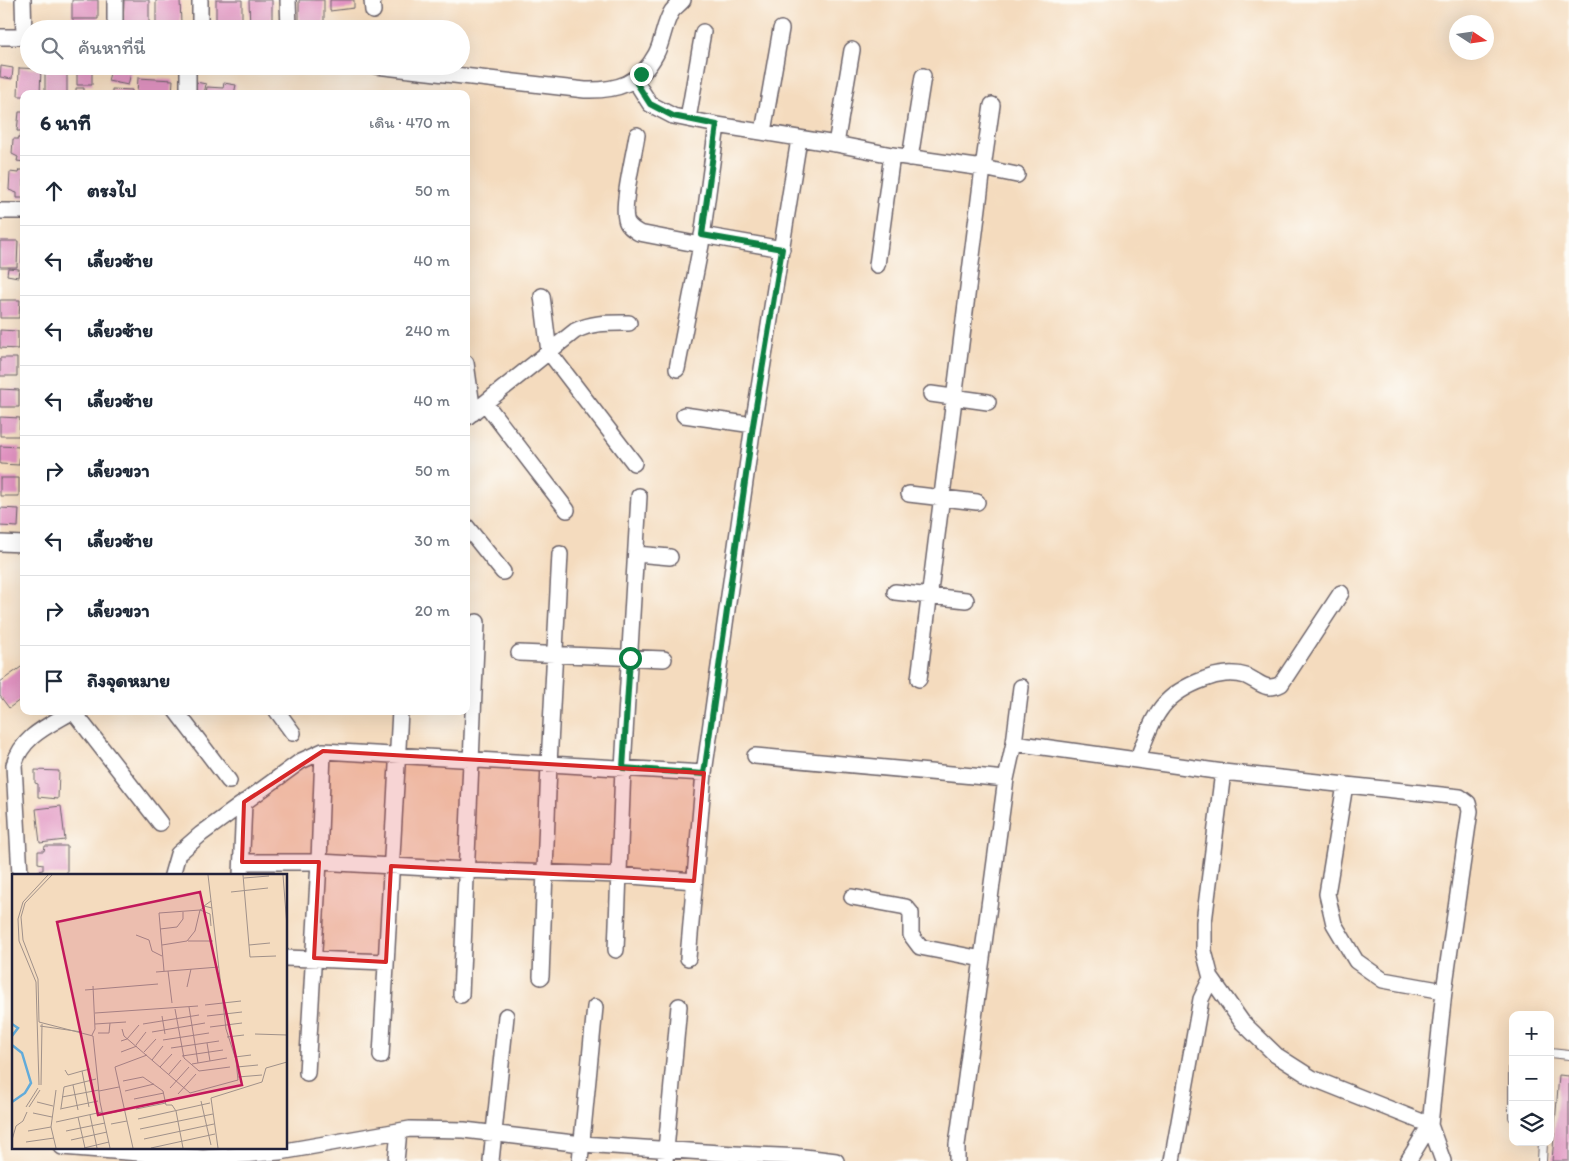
<!DOCTYPE html>
<html lang="th">
<head>
<meta charset="utf-8">
<style>
  :root { --surface:#fff; --page:#f2f2f3; --text:#1f2937; --muted:#747a83; --line:#e0e1e3 }
  body { margin:0; font-family:Itim,"Playpen Sans Thai",sans-serif; background:var(--page); color:var(--text) }
  .controls { position:absolute; right:15px; bottom:15px; display:grid; overflow:hidden; border-radius:10px; box-shadow:0 5px 20px #0002 }
  .controls button { width:45px; height:45px; display:grid; place-items:center; padding:0; border:0; border-bottom:1px solid var(--line); background:var(--surface); color:var(--text); font:25px sans-serif }
  .compass { position:absolute; left:1449px; top:15px; width:45px; height:45px; border-radius:50%; background:var(--surface); box-shadow:0 5px 20px #0002; rotate:102deg }
  .stop { position:absolute; width:15px; height:15px; margin:-11px; border:4px solid #0b8043; border-radius:50%; background:#fff }
  .stop.end { background:#0b8043; border-color:#fff; box-shadow:0 1px 5px #0008 }
  .list { margin:0; padding:0; list-style:none }
  h2 { display:flex; justify-content:space-between; align-items:center; height:65px; margin:0; padding:0 20px; font-size:21px }
  h2 small { font-size:16px; font-weight:400; color:var(--muted) }
  .list li { display:grid; grid-template-columns:32px 1fr auto; gap:15px; align-items:center; box-sizing:border-box; height:70px; padding:0 20px; border-top:1px solid var(--line) }
  .list b { display:block; font-size:19px; white-space:nowrap }
  .list em { font-size:16px; font-style:normal; color:var(--muted) }
  .icon { flex:none; width:28px; height:28px; fill:none; stroke:currentColor; stroke-width:2; stroke-linecap:round; stroke-linejoin:round }
  .map { position:relative; flex:none; width:1569px; height:1161px; overflow:hidden }
  .search { position:absolute; background:var(--surface); box-shadow:0 5px 20px #0002; left:20px; top:20px; width:450px; height:55px; display:flex; align-items:center; gap:12px; box-sizing:border-box; padding:0 18px; border-radius:28px; color:var(--muted); font-size:19px }
  .panel { position:absolute; background:var(--surface); box-shadow:0 5px 20px #0002; left:20px; top:90px; width:450px; height:625px; border-radius:10px }
  .map>svg:first-child { display:block }
  .building { fill:#e193c1 }
  .lines { fill:none; stroke-linecap:round; stroke-linejoin:round }
  .lane-casing { stroke:#6c6369; stroke-width:10 }
  .street-casing { stroke:#6c6369; stroke-width:18 }
  .lane { stroke:#fff; stroke-width:8 }
  .street { stroke:#fff; stroke-width:15 }
  .route { stroke:#0b8043; stroke-width:6 }
  .marked { fill:#d62828; fill-opacity:0.2; stroke:#d62828; stroke-width:4; stroke-linejoin:round }
  .inset-river { fill:none; stroke:#62abda; stroke-width:2.5 }
  .inset-road { fill:none; stroke:#a0918a; stroke-width:1 }
  .view { fill:#c2185b; fill-opacity:0.15; stroke:#c2185b; stroke-width:2.5 }
  .inset-edge { fill:none; stroke:#22223b; stroke-width:2.5 }
</style>
</head>
<body>
<div class="map">
<svg width="1569" height="1161" viewBox="0 0 1569 1161">
  <rect width="100%" height="100%" fill="#fdfcf7"/>
  <filter id="ink" filterUnits="userSpaceOnUse"><feTurbulence type="fractalNoise" baseFrequency=".02" numOctaves="2"/><feDisplacementMap in="SourceGraphic" scale="10" xChannelSelector="R" yChannelSelector="G"/><feConvolveMatrix kernelMatrix="1 2 1 2 8 2 1 2 1" color-interpolation-filters="sRGB"/></filter>
  <filter id="wash" filterUnits="userSpaceOnUse"><feTurbulence type="fractalNoise" baseFrequency=".0096" numOctaves="4" result="noise"/><feDisplacementMap in="SourceGraphic" scale="20" xChannelSelector="R" yChannelSelector="G"/><feGaussianBlur stdDeviation="1.12" result="paint"/><feColorMatrix in="noise" values="0 0 0 0 0 0 0 0 0 0 0 0 0 0 0 0 0 1.4 0 .05"/><feComposite in="paint" operator="in"/></filter>
  <g filter="url(#wash)">
    <rect width="100%" height="100%" fill="#f4dbbe"/>
    <g id="blocks">
      <path class="building" d="M72 0H98V19H72Z
        M124 0H149V26L123 23Z
        M156 0H180L181 23 156 25Z
        M216 0H242V29H216Z
        M249 0H272V29H250Z
        M299 0H324V29H299Z
        M330 0H354V8L330 11Z
        M1 66 13 68 12 79 0 77Z
        M77 66H92V85H77Z
        M19 68 41 69 40 94H24V96H18Z
        M111 69 131 73 128 85 108 81Z
        M45 70H67V94H45Z
        M138 78 173 80 172 94H137Z
        M196 82 206 84 204 94H194Z
        M224 83 236 85 234 94H206L207 87 223 88Z
        M76 88H84V94H76Z
        M112 89 132 90V94H112Z
        M19 112H24V131H17Z
        M20 135H24V162L17 161 18 157 12 154 13 139H18Z
        M19 170H24V198H17V193L9 190 10 172 18 173Z
        M0 241H18L17 267H0Z
        M22 244H24V273H21Z
        M8 268 19 269 18 277 7 275Z
        M0 300H20L19 318H0Z
        M0 330 18 331V349L0 348Z
        M0 358H17V376H0Z
        M0 389 19 390V407H0Z
        M0 417 20 418 19 436H0Z
        M0 446 20 447 19 465 0 464Z
        M0 478H19V496H0Z
        M0 508 19 509 18 527 0 526Z
        M24 665V697L9 708 0 696V682Z
        M35 770 59 771 58 799 38 797V784L35 783Z
        M61 806 65 840 40 843 36 809Z
        M45 846H67V875H38V871L43 870V864L38 863V851H44Z
        M1559 1075 1569 1076V1161H1552Z"/>
    </g>
  </g>
  <g filter="url(#ink)">
    <use href="#blocks" fill-opacity="0" stroke="#6c6369" stroke-width="1"/>
    <g class="lines">
      <defs>
        <path id="lane" d="M1550 1053 1569 1055
          M1513 1067V1117
          M1542 1161 1543 1142"/>
        <path id="street" d="M23 0 24 37
          M288 0 289 29
          M372 0 373 11
          M115 20V0
          M200 29V0
          M0 37H29
          M376 66 585 90C617 91 640 84 656 54 663 41 664 23 672 11 675 7 680 4 683 0
          M634 79 650 104 673 116 717 125 836 144 892 155 983 168 1017 175
          M188 94V66
          M688 119 703 32
          M763 132 781 29
          M637 135C634 155 622 202 626 219 627 226 633 229 639 233L701 245
          M836 144 852 50
          M910 158 923 76
          M0 211H24
          M702 235 782 249
          M877 265 892 155
          M542 296 549 352 634 463
          M466 363 473 413
          M677 369 701 245 717 125
          M931 394 988 402
          M485 403 567 510
          M684 415 753 425
          M466 418 575 331C593 322 609 323 629 323
          M909 494 977 502
          M466 526 503 572
          M0 543 24 544
          M636 554 670 557
          M895 592 966 600
          M519 653 664 659
          M919 679 983 168 992 105
          M73 711 160 823
          M176 711 229 781
          M277 711 293 733
          M1014 743 1223 772 1460 797 1468 803 1470 811 1444 991 1430 1125 1408 1161
          M755 756 1006 779
          M1137 760C1154 718 1158 696 1205 679 1217 674 1233 672 1246 676 1260 682 1265 692 1281 684L1341 593
          M1223 772 1204 922V951L1211 978 1242 1022 1276 1055 1312 1078 1430 1125 1443 1161
          M1345 785 1327 894 1334 924 1356 961 1383 980 1444 991
          M242 862H319L466 870 619 875 694 881
          M20 875 14 765C22 736 48 726 73 711
          M172 875 178 854 201 834 301 761 323 751 704 773
          M241 875 244 802
          M852 897 906 907 911 913V935L920 947 982 959
          M616 950 623 768 639 496
          M286 958 386 962
          M688 958 704 773 753 425 799 139
          M541 977 549 764 560 554
          M461 995 477 622
          M381 1056 400 711
          M307 1073 319 862 323 751
          M62 1147 203 1158 280 1152 410 1129 464 1130 582 1144 735 1154 804 1157 836 1161
          M396 1161 399 1131
          M491 1161 506 1016
          M580 1161 595 1007
          M665 1161 679 1006
          M957 1161V1145L1006 779 1014 743 1021 687
          M1172 1161 1201 999 1211 978"/>
      </defs>
      <use href="#lane" class="lane-casing"/>
      <use href="#street" class="street-casing"/>
      <use href="#lane" class="lane"/>
      <use href="#street" class="street"/>
    </g>
  </g>
  <g class="lines" filter="url(#ink)">
    <path class="route" d="M630 658 623 768 704 774 753 425 782 249 702 235 717 125 673 116 650 104 634 79 641 74"/>
  </g>
  <path class="marked" d="M323 751 704 773 694 881 391 866 386 962 314 958 319 862H242L244 802Z"/>
  <g transform="translate(12 874)">
    <rect width="275" height="275" fill="#f4dbbe"/>
    <path class="inset-river" d="M0 150 6 154 0 162M0 171 10 179 19 209 13 219 0 228"/>
    <path class="inset-road" d="M40 1 13 29 9 43 11 66 26 105 27 148 81 162 88 228 98 274M231 1 238 83 264 82M271 1 275 53M232 4 257 2M219 18 256 14M199 27 192 32 200 34M148 55 165 53 171 45V38M124 61 137 66 140 77 150 82M176 67H201M150 71 175 67 183 57 188 36 193 33M237 71 258 69M152 97 147 39 188 36 198 40 199 52M156 97 160 129M144 98 207 93M175 113 179 95M73 116 146 110M193 131 229 127M177 133 186 189M163 135 172 184 187 197 218 193M83 139 186 132M150 142 153 160M195 142 230 138M83 150 114 148M131 150 187 141M28 152 70 158M198 153 230 149M110 155 112 162 178 219 226 206 224 186 214 155 196 1M140 158 193 149M86 159H97L98 149M243 160 275 161M80 161 83 155 81 112M215 163 232 161M151 166 197 159M109 167 115 165 127 151M195 169 198 187M124 171 134 158M159 174 207 167M109 178 125 172M132 178 144 165M170 182 211 176M223 183 239 181M140 186 151 172M180 190 215 184M148 193 160 180M225 193 246 191M53 196 56 201 70 197M157 200 169 186M226 203 250 201M111 207 131 203 151 217 154 231H160L164 237 171 274M27 211 24 108 7 67 6 45 11 28 36 1M29 211 30 150M61 211 66 236M158 214 177 193M87 217 107 213M113 217 142 210M166 220 184 200M50 223 87 216M122 225 152 219M189 227 199 271M25 228 41 232M14 233 26 214M17 233 28 216M77 233 70 197 78 195M49 234 52 213 84 205M48 235 86 227M124 235 154 229M21 239 40 243M98 239 113 236M78 241 85 274M66 243 73 274M126 245 198 229M44 248 90 238M99 250 115 247M39 253 44 274M128 255 201 240M16 257 39 253 44 216M54 257 93 249M132 265 202 250M0 266 4 252 11 247 15 238M59 266 95 258M14 268 42 264M72 274 97 268M121 274 103 193 135 181M139 274 203 260M206 274 199 224 250 208 254 194 275 188"/>
    <path class="view" d="M188 18 230 211 86 241 45 48Z"/>
    <rect width="275" height="275" class="inset-edge"/>
  </g>
</svg>
<div class="controls">
<button>+</button>
<button>−</button>
<button><svg class="icon" aria-label="layers" viewBox="0 0 24 24"><path d="M12 4l9 5-9 5-9-5zM3 14l9 5 9-5"/></svg></button>
</div>
<svg class="compass" viewBox="-18 -18 36 36"><path d="M0-13l5 13h-10z" fill="#e53935"/><path d="M0 13l5-13h-10z" fill="#747a83"/></svg>
<div class="stop" style="left:630px;top:658px"></div>
<div class="stop end" style="left:641px;top:74px"></div>
<div class="search"><svg class="icon" aria-label="search" viewBox="0 0 24 24"><circle cx="10" cy="10" r="6"/><path d="M15 15l6 6"/></svg>ค้นหาที่นี่</div>
<section class="panel">
<h2>6 นาที<small>เดิน · 470 m</small></h2>
<ul class="list">
<li><svg class="icon" aria-label="ahead" viewBox="0 0 24 24"><path d="M12 20V5M6 11l6-6 6 6"/></svg><div><b>ตรงไป</b></div><em>50 m</em></li>
<li><svg class="icon" aria-label="left" viewBox="0 0 24 24"><path d="M17 20v-9H6M10 6l-5 5 5 5"/></svg><div><b>เลี้ยวซ้าย</b></div><em>40 m</em></li>
<li><svg class="icon" aria-label="left" viewBox="0 0 24 24"><path d="M17 20v-9H6M10 6l-5 5 5 5"/></svg><div><b>เลี้ยวซ้าย</b></div><em>240 m</em></li>
<li><svg class="icon" aria-label="left" viewBox="0 0 24 24"><path d="M17 20v-9H6M10 6l-5 5 5 5"/></svg><div><b>เลี้ยวซ้าย</b></div><em>40 m</em></li>
<li><svg class="icon" aria-label="right" viewBox="0 0 24 24"><path d="M7 20v-9h11M14 6l5 5-5 5"/></svg><div><b>เลี้ยวขวา</b></div><em>50 m</em></li>
<li><svg class="icon" aria-label="left" viewBox="0 0 24 24"><path d="M17 20v-9H6M10 6l-5 5 5 5"/></svg><div><b>เลี้ยวซ้าย</b></div><em>30 m</em></li>
<li><svg class="icon" aria-label="right" viewBox="0 0 24 24"><path d="M7 20v-9h11M14 6l5 5-5 5"/></svg><div><b>เลี้ยวขวา</b></div><em>20 m</em></li>
<li><svg class="icon" aria-label="arrive" viewBox="0 0 24 24"><path d="M6 21V4h12l-3 4 3 4H6"/></svg><div><b>ถึงจุดหมาย</b></div></li>
</ul>
</section>
</div>
</body>
</html>
